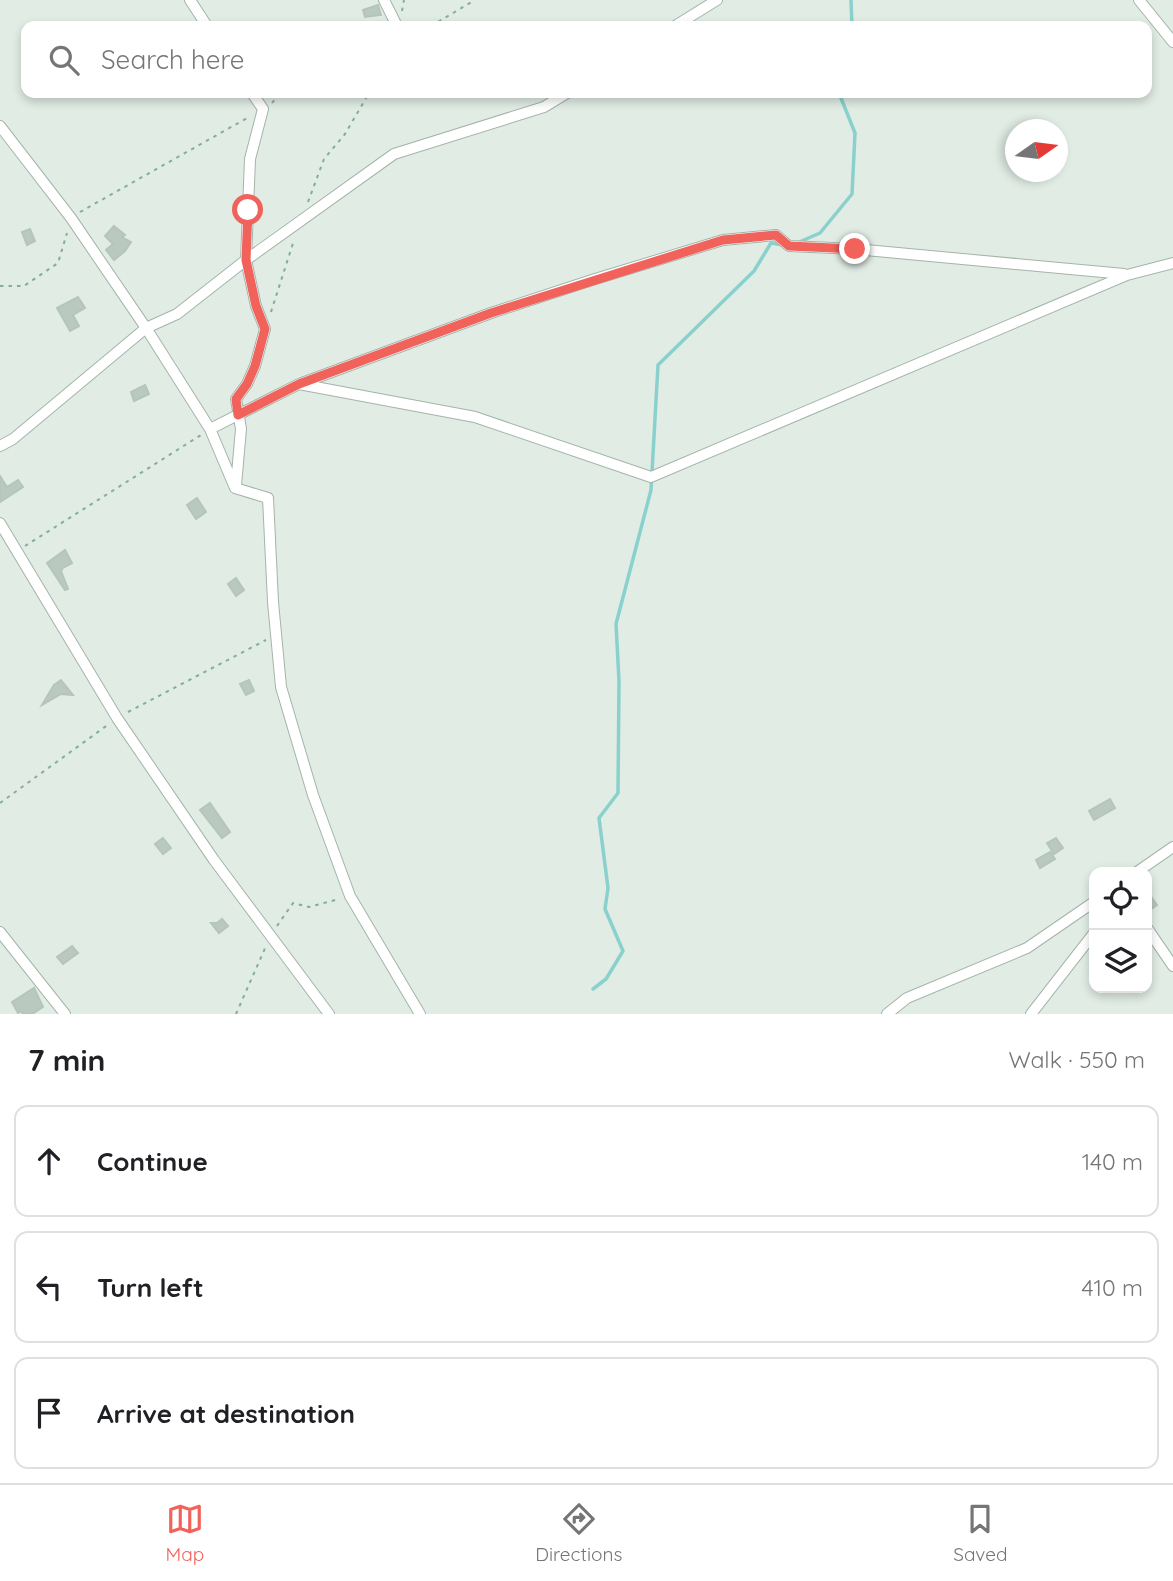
<!DOCTYPE html>
<html lang="en">
<head>
<meta charset="utf-8">
<style>
  :root { --surface:#fff; --page:#f6f6f6; --text:#202124; --muted:#757577; --line:#e0e0e0; --accent:#f1625b }
  body { margin:0; font-family:Quicksand,sans-serif; background:var(--page); color:var(--text) }
  .controls { position:absolute; right:21px; bottom:21px; display:grid; overflow:hidden; border-radius:14px; box-shadow:0 4px 10px #0003 }
  .controls button { width:63px; height:63px; display:grid; place-items:center; padding:0; border:0; border-bottom:2px solid var(--line); background:var(--surface); color:var(--text); font:35px sans-serif }
  .compass { position:absolute; left:1005px; top:119px; width:63px; height:63px; border-radius:50%; background:var(--surface); box-shadow:0 4px 10px #0003; rotate:76deg }
  .stop { position:absolute; width:21px; height:21px; margin:-16px; border:5px solid #f1625b; border-radius:50%; background:#fff }
  .stop.end { background:#f1625b; border-color:#fff; box-shadow:0 2px 7px #0008 }
  .list { margin:0; padding:0; list-style:none }
  h2 { display:flex; justify-content:space-between; align-items:center; height:91px; margin:0; padding:0 28px; font-size:30px }
  h2 small { font-size:23px; font-weight:400; color:var(--muted) }
  .list li { display:grid; grid-template-columns:46px 1fr auto; gap:21px; align-items:center; box-sizing:border-box; height:112px; margin:0 14px 14px; padding:0 14px; border:2px solid var(--line); border-radius:14px }
  .list b { display:block; font-size:26px; white-space:nowrap }
  .list em { font-size:23px; font-style:normal; color:var(--muted) }
  .icon { flex:none; width:38px; height:38px; fill:none; stroke:currentColor; stroke-width:2; stroke-linecap:round; stroke-linejoin:round }
  .map { position:relative; flex:none; width:1173px; height:1014px; overflow:hidden }
  .search { position:absolute; background:var(--surface); box-shadow:0 4px 10px #0003; left:21px; right:21px; top:21px; height:77px; display:flex; align-items:center; gap:18px; box-sizing:border-box; padding:0 24px; border-radius:14px; color:var(--muted); font-size:26px }
  .sheet { height:469px; background:var(--surface) }
  nav { display:flex; justify-content:space-around; align-items:center; box-sizing:border-box; height:98px; border-top:2px solid var(--line); background:var(--surface); font-size:19px; color:var(--muted) }
  nav a { display:grid; justify-items:center; gap:4px }
  nav .on { color:var(--accent) }
  .map>svg:first-child { display:block }
  .lines { fill:none; stroke-linecap:round; stroke-linejoin:round }
  .stream { stroke:#8ad1cd; stroke-width:3.5 }
  .building { fill:#bac9c0; stroke:#b4c5bb; stroke-width:2 }
  .minor-casing { stroke:#a4b4ab; stroke-width:12 }
  .path { stroke:#82af98; stroke-width:2; stroke-dasharray:3.5 5; stroke-linecap:butt }
  .minor { stroke:#fff; stroke-width:10 }
  .route { stroke:#f1625b; stroke-width:9 }
</style>
</head>
<body>
<div class="map">
<svg width="1173" height="1014" viewBox="0 0 1173 1014">
  <rect width="100%" height="100%" fill="#e1ece5"/>
  <g class="lines">
    <path class="stream" d="M851 0 852 26
      M797 243 820 233 852 194 855 133 839 93
      M593 989 606 979 623 951 605 909 608 888 599 818 618 793 619 681 616 624 651 490 658 365 754 271 771 243 783 245"/>
  </g>
  <path class="building" d="M378 5 381 15 365 17 363 10Z
    M114 226 125 235 122 237 131 242 125 251 114 260 106 250 113 244 105 236Z
    M30 229 35 241 27 245 22 232Z
    M78 297 85 308 73 315 79 326 70 331 57 308Z
    M145 385 149 394 134 401 131 392Z
    M0 476 7 487 18 480 23 487 0 502Z
    M197 498 206 512 196 519 187 505Z
    M65 550 72 563 63 568 61 571 68 589 65 590 47 563Z
    M236 578 244 590 236 596 228 584Z
    M61 680 73 695 61 694 42 705 54 685Z
    M249 680 254 691 246 695 240 684Z
    M1110 799 1115 808 1094 820 1089 811Z
    M210 803 230 832 222 838 200 810Z
    M163 838 171 848 163 854 155 844Z
    M1056 838 1063 848 1054 854 1047 843Z
    M1050 852 1055 859 1040 868 1036 860Z
    M1147 891 1157 905 1147 912Z
    M222 919 228 926 219 933 211 923H217Z
    M72 946 78 953 63 964 57 957Z
    M34 988 43 1007 32 1014H23L21 1011 18 1013 12 1002Z"/>
  <g class="lines">
    <defs>
      <path id="minor" d="M190 0 207 26
        M384 0 397 26
        M1139 0 1173 42
        M675 26 717 0
        M0 126 71 218 146 328 210 429 235 488 268 498 273 602 281 687 313 795 350 896 420 1014
        M302 383 491 313 592 280 723 240 776 235 789 246 855 249 1124 274
        M210 429 299 384 475 417 651 477 1127 275 1173 263
        M0 446 13 439 146 328 177 314 246 260 394 154 544 107 567 93
        M236 485 241 429 236 399 247 384 255 366 265 329 256 306 246 260 250 159 263 109 252 93
        M0 523 117 718 214 860 329 1014
        M1137 872 1173 847
        M1147 928 1173 966
        M0 932 65 1014
        M887 1014 907 998 1027 948 1094 902
        M1031 1014 1094 933"/>
    </defs>
    <use href="#minor" class="minor-casing"/>
    <path class="path" d="M402 11 404 0
      M431 26 475 0
      M272 103 280 93
      M308 202 324 159 345 134 369 93
      M80 212 249 117
      M0 286H24L58 263 67 233
      M271 312 294 240
      M25 546 201 435
      M128 712 266 640
      M0 803 109 724
      M277 926 293 903 309 907 339 899
      M236 1014 266 946"/>
    <use href="#minor" class="minor"/>
  </g>
  <g class="lines">
    <path class="route" d="M248 210 246 260 256 306 265 329 255 366 247 384 236 399 238 415 299 384 491 313 723 240 776 235 789 246 855 249"/>
  </g>
</svg>
<div class="controls">
<button><svg class="icon" aria-label="locate" viewBox="0 0 24 24"><circle cx="12" cy="12" r="6"/><path d="M12 2v4M12 18v4M2 12h4M18 12h4"/></svg></button>
<button><svg class="icon" aria-label="layers" viewBox="0 0 24 24"><path d="M12 4l9 5-9 5-9-5zM3 14l9 5 9-5"/></svg></button>
</div>
<svg class="compass" viewBox="-18 -18 36 36"><path d="M0-13l5 13h-10z" fill="#e53935"/><path d="M0 13l5-13h-10z" fill="#757577"/></svg>
<div class="stop" style="left:248px;top:210px"></div>
<div class="stop end" style="left:855px;top:249px"></div>
<div class="search"><svg class="icon" aria-label="search" viewBox="0 0 24 24"><circle cx="10" cy="10" r="6"/><path d="M15 15l6 6"/></svg>Search here</div>
</div>
<section class="sheet">
<h2>7 min<small>Walk · 550 m</small></h2>
<ul class="list">
<li><svg class="icon" aria-label="ahead" viewBox="0 0 24 24"><path d="M12 20V5M6 11l6-6 6 6"/></svg><div><b>Continue</b></div><em>140 m</em></li>
<li><svg class="icon" aria-label="left" viewBox="0 0 24 24"><path d="M17 20v-9H6M10 6l-5 5 5 5"/></svg><div><b>Turn left</b></div><em>410 m</em></li>
<li><svg class="icon" aria-label="arrive" viewBox="0 0 24 24"><path d="M6 21V4h12l-3 4 3 4H6"/></svg><div><b>Arrive at destination</b></div></li>
</ul>
</section>
<nav>
<a class="on"><svg class="icon" aria-label="map" viewBox="0 0 24 24"><path d="M3 6l6-2 6 2 6-2v14l-6 2-6-2-6 2zM9 4v14M15 6v14"/></svg>Map</a>
<a><svg class="icon" aria-label="directions" viewBox="0 0 24 24"><path d="M12 3l9 9-9 9-9-9zM9 14v-3h6M13 9l2 2-2 2"/></svg>Directions</a>
<a><svg class="icon" aria-label="saved" viewBox="0 0 24 24"><path d="M7 4h10v16l-5-4-5 4z"/></svg>Saved</a>
</nav>
</body>
</html>
